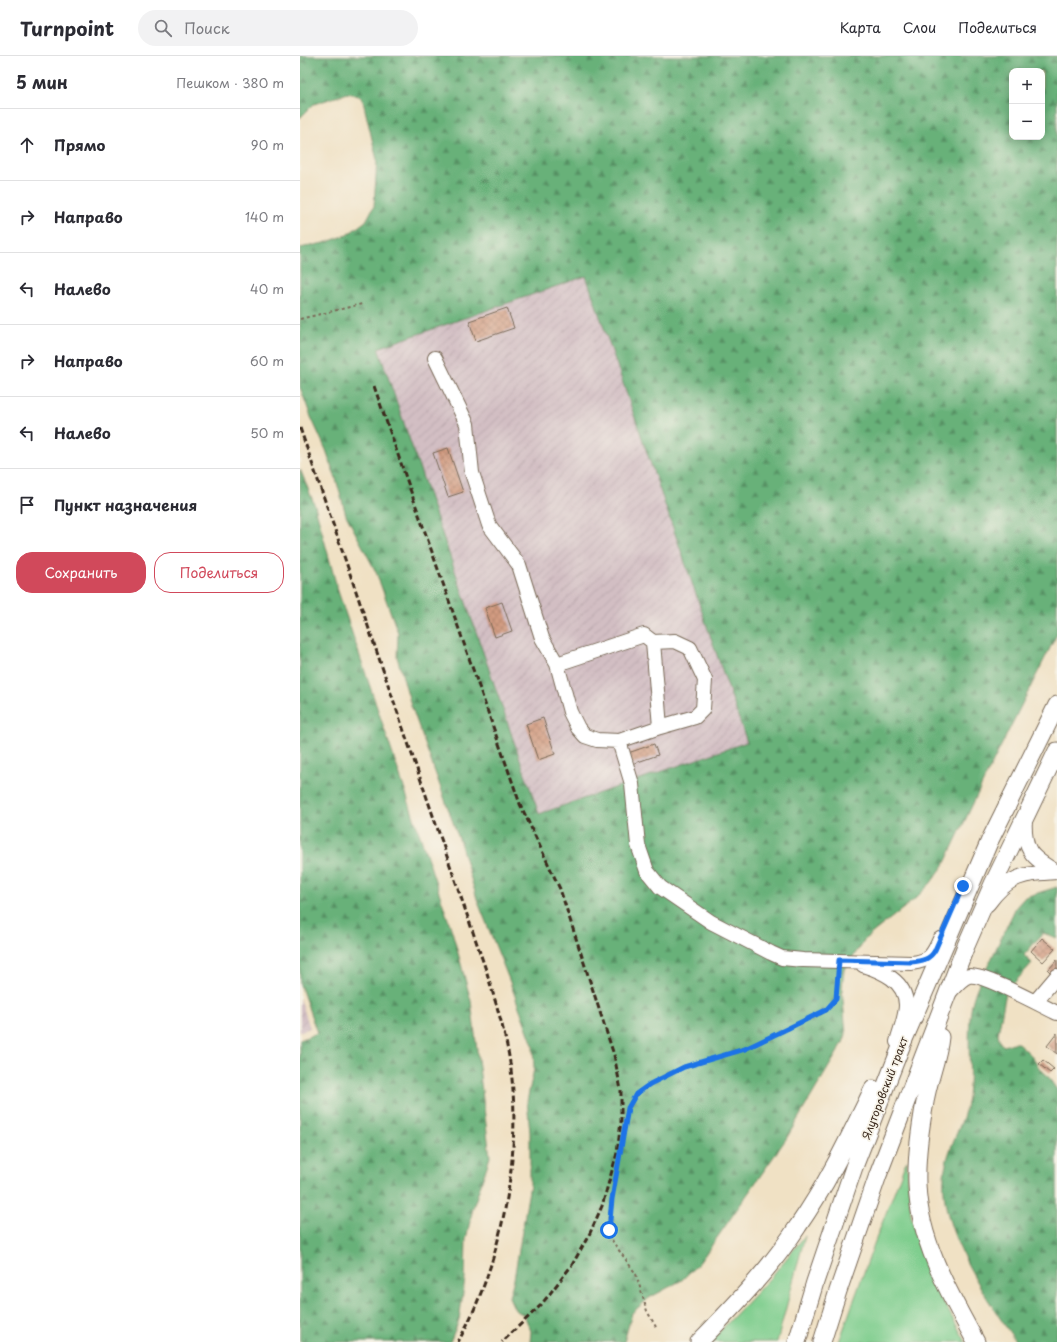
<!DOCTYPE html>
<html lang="ru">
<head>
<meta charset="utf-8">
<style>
  :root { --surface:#fff; --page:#f2f2f3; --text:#2b2b33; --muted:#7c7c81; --line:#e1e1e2; --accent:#d1495b }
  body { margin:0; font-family:"Playpen Sans",sans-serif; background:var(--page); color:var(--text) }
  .controls { position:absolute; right:12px; top:12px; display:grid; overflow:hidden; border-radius:8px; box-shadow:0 2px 10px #0003 }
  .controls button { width:36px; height:36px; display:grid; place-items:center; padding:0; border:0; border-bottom:1px solid var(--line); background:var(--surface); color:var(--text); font:20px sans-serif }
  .stop { position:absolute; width:12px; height:12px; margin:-9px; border:3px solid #1a73e8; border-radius:50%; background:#fff }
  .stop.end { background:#1a73e8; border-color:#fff; box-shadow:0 1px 4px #0008 }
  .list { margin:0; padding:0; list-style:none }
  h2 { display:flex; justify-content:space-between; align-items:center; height:52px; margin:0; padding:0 16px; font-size:17px }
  h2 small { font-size:13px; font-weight:400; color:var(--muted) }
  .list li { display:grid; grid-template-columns:26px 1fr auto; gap:12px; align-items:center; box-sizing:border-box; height:72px; padding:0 16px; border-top:1px solid var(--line) }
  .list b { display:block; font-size:15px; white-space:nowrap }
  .list em { font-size:13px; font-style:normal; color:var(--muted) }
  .actions { display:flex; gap:8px; padding:12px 16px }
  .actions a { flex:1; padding:9px 0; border:1px solid var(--accent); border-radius:16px; text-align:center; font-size:14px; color:var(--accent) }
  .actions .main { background:var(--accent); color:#fff }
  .icon { flex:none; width:22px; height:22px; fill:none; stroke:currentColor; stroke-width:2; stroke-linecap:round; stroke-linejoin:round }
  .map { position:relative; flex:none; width:757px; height:1286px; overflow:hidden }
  header { display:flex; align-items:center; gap:24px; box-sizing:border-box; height:56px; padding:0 20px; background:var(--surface); border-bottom:1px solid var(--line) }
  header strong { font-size:19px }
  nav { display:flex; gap:22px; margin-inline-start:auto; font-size:14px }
  .search { width:280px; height:36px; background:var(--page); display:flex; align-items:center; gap:10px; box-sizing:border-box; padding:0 14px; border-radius:22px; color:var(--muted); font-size:15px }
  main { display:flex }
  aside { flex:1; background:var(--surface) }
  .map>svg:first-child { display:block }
  .industrial { fill:url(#industrial-furrows) }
  .grass { fill:#7fce8e; stroke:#5d7c56 }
  .forest { fill:url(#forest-firs); stroke:#516e4c; fill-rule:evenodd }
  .building { fill:url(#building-cross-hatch) }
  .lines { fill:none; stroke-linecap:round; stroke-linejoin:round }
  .minor-casing { stroke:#7a6a58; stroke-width:16 }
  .major-casing { stroke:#7a6a58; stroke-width:19 }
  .path { stroke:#7a6a58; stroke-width:2; stroke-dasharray:3 3; stroke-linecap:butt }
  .minor { stroke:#fff; stroke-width:14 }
  .major { stroke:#fff; stroke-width:17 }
  .rail { stroke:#3b2a1e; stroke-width:3; stroke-dasharray:6 3; stroke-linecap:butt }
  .route { stroke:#1a73e8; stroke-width:5 }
  .labels { text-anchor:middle; stroke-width:3.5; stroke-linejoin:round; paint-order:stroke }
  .street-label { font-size:11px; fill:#3b2a1e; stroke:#f7f3e8 }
</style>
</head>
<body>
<header>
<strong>Turnpoint</strong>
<div class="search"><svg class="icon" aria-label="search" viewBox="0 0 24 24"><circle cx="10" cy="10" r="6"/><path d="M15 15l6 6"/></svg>Поиск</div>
<nav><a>Карта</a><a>Слои</a><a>Поделиться</a></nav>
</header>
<main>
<aside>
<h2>5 мин<small>Пешком · 380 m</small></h2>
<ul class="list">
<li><svg class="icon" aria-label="ahead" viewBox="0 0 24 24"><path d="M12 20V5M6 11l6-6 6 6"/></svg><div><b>Прямо</b></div><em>90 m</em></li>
<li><svg class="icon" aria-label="right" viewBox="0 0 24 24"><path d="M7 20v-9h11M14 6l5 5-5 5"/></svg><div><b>Направо</b></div><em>140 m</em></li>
<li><svg class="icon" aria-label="left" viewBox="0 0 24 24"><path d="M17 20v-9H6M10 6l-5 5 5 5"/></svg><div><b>Налево</b></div><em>40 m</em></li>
<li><svg class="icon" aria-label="right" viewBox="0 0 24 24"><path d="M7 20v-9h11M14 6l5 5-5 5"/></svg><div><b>Направо</b></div><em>60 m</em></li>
<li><svg class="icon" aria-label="left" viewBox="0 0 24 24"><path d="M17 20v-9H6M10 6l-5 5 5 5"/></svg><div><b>Налево</b></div><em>50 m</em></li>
<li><svg class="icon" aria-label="arrive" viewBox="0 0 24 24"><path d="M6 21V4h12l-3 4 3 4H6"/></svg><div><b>Пункт назначения</b></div></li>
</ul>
<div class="actions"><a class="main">Сохранить</a><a>Поделиться</a></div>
</aside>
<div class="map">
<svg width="757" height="1286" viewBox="0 0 757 1286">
  <defs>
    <pattern id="industrial-furrows" width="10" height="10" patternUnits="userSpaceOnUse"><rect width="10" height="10" fill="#d2bec3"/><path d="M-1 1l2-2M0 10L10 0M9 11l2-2" fill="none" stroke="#b5a3a7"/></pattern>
    <pattern id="forest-firs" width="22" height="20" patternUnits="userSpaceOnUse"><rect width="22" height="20" fill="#67b179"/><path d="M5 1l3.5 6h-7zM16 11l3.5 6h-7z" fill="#569063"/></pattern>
    <pattern id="building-cross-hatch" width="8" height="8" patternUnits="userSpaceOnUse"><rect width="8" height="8" fill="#d29b81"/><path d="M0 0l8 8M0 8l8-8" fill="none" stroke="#ac7f69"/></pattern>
  </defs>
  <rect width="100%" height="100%" fill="#f7f3e8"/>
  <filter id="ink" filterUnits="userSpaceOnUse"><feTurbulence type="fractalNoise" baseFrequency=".025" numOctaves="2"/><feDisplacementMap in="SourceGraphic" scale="8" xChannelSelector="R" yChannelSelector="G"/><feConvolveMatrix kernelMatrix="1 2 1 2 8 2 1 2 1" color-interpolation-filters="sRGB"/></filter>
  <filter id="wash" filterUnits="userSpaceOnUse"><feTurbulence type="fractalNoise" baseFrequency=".012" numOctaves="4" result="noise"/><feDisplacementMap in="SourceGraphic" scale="16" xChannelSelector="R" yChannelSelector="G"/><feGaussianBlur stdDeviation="0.9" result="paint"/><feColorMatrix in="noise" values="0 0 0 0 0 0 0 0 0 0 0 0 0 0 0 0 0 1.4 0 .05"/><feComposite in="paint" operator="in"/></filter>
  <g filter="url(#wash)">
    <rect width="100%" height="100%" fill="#f0e1c4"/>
    <path class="industrial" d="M286 219 447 686 239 758 77 291Z
      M0 942 10 972 0 976Z"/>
    <path class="grass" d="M607 1105 608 1126 611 1159 619 1192 641 1242 666 1286H539L574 1188 605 1108Z
      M505 1180 477 1286H410L471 1221Z"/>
    <path class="forest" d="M0 0H757V578L687 718 644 809 630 828 615 843 566 882 544 914 542 932 546 978 543 987 486 1083 419 1179 399 1207 382 1224 349 1242 332 1257 324 1286H230L231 1275 224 1259 215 1254 209 1241 214 1223 230 1128V1076L227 1045 234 1013 233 989 208 921 178 846 159 783 111 649 97 601 98 577 76 516 46 459 36 423 26 394 11 361 0 331V192L24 187 47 179 66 165 74 150 77 104 62 41 48 37 14 48 0 62ZM712 15H742V81H712ZM286 220 447 686 239 758 78 292Z
      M0 413 15 450 38 535 152 875 171 945 190 1101 173 1152 166 1183 165 1223 159 1264 150 1286H0V984L17 977 0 928Z
      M757 831V882L743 877 724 899 732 907 706 936 698 978 700 987 704 990 713 987H718L730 998 740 1013 747 1019 757 1034V1286H716C686 1241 635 1170 645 1113 649 1088 665 1066 668 1041 672 1010 666 979 672 948 675 933 683 919 690 906 698 888 707 870 716 851L725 841Z"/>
    <g id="blocks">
      <path class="building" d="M207 252 214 272 176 285 169 265Z
        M148 392 163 436 148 441 133 397Z
        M202 546 212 575 195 581 185 552Z
        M243 662 255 698 238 704 226 668Z
        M354 688 358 699 332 708 328 697Z
        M742 882 755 893 743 906 731 895Z
        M757 904V923L748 914Z
        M757 977V998L747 990Z
        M743 1004 754 1013 750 1017 739 1008Z"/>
    </g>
  </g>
  <g filter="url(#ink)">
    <use href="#blocks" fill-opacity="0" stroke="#7a6a58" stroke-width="1"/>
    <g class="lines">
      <defs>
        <path id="minor" d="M135 302 167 368 172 417 189 469 219 509 242 582 257 608 270 656 278 672 285 680 297 684 319 685 360 671 353 586 344 579 257 608
          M353 586 375 585 390 592 405 624 403 653 395 661 360 671
          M319 685 332 728 338 789 347 815 360 831 411 866 471 897 482 902 503 904 611 907C630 905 633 899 640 883
          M725 761C723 794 730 801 757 816
          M688 848C709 819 723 818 757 816
          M563 909C582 915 606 925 606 949 606 961 600 974 597 986
          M648 938C654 932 661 922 669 920 682 917 742 950 757 957
          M735 946 757 920"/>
        <path id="major" d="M640 981C638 1003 628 1024 625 1046 620 1073 616 1100 617 1128 619 1185 649 1237 676 1286
          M399 1286C435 1249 470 1213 498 1170 528 1127 550 1080 573 1033
          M497 1286 515 1226 554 1111 602 988 690 784 757 649
          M522 1286 538 1235 578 1119 665 892 693 828 757 695"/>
      </defs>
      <use href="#minor" class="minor-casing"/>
      <use href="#major" class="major-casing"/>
      <path class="path" d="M0 263 62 248
        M356 1271 347 1255 336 1218 313 1186 309 1174V1162L312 1143 328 1052 336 1038 350 1028 384 1011 445 993 526 955 536 943 538 915"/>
      <use href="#minor" class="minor"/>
      <use href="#major" class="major"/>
      <path class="rail" d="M74 330 220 748 260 833 314 999 321 1034V1066L317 1097 302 1150 290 1177 272 1209 241 1249 202 1286
        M0 372 187 917C196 948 207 981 211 1014 222 1102 201 1209 158 1286"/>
    </g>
  </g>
  <g class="lines" filter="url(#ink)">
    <path class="route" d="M309 1174 312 1143 328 1052 336 1038 350 1028 384 1011 445 993 526 954 536 943 539 904 611 906C621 905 630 904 635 894L663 830"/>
  </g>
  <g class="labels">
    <g class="street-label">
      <text transform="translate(585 1032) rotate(-69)" y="4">Ялуторовский тракт</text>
    </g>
  </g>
</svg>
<div class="controls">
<button>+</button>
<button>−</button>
</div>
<div class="stop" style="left:309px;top:1174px"></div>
<div class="stop end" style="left:663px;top:830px"></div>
</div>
</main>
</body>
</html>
